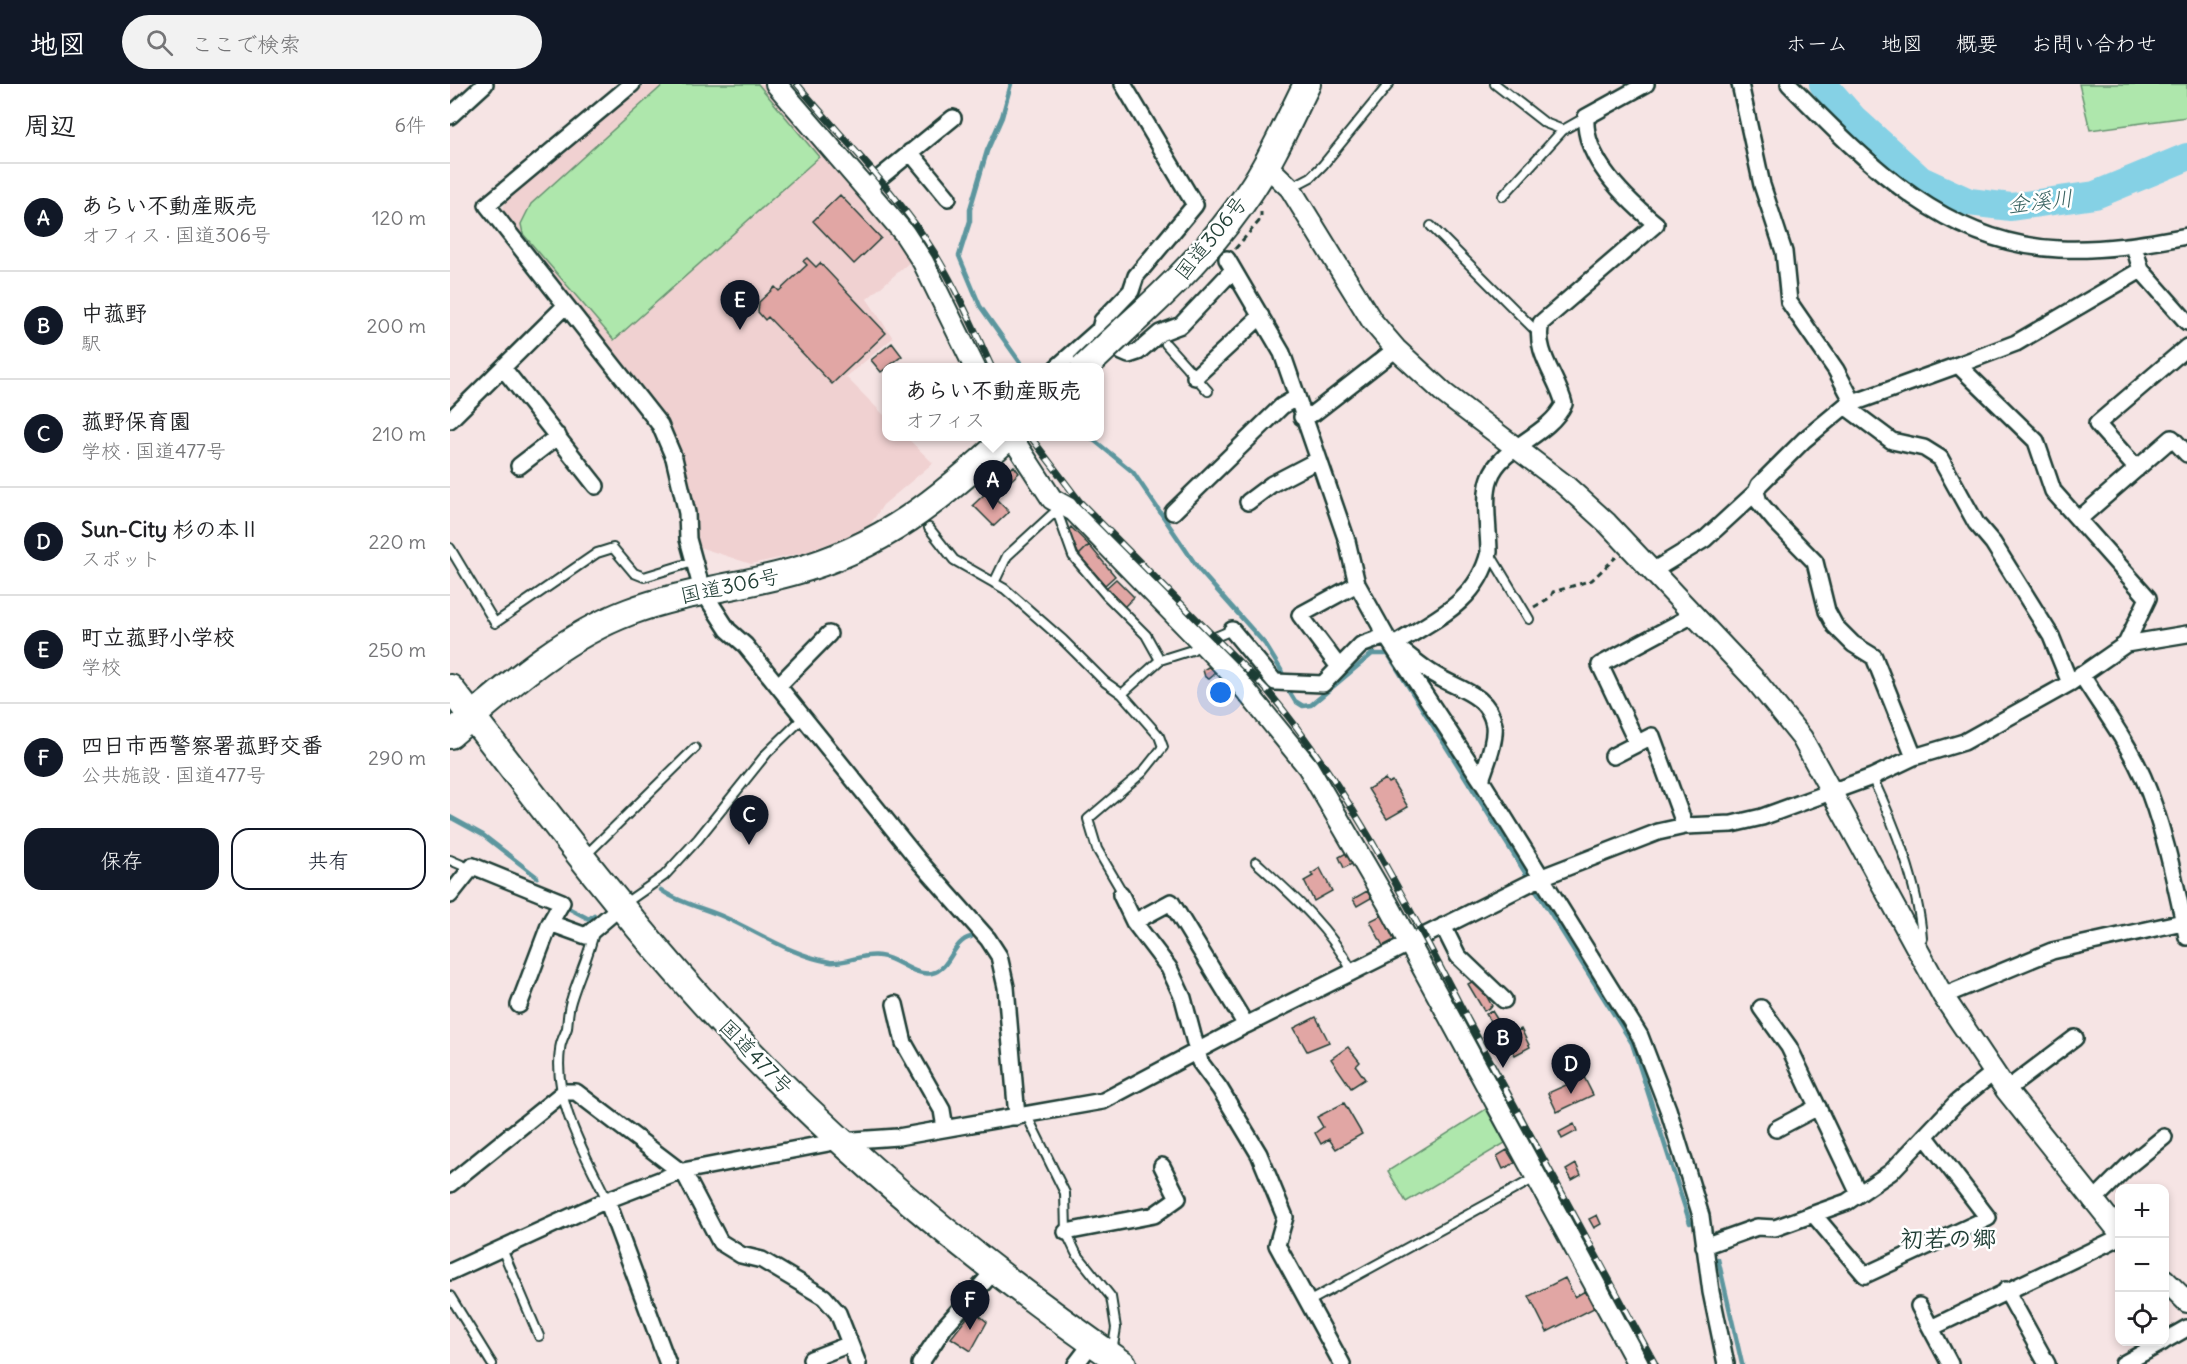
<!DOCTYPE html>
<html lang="ja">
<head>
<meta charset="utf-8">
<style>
  :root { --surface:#fff; --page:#f2f2f2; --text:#202124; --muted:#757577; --line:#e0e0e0; --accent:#111827 }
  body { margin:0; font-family:Delius,"Klee One",sans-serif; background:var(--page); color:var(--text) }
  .controls { position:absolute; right:18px; bottom:18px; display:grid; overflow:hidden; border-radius:12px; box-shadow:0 3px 9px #0003 }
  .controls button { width:54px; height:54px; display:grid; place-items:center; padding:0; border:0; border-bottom:2px solid var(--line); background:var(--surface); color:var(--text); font:30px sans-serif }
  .you { position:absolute; left:771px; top:609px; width:21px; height:21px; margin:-15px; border:4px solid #fff; border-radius:50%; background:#1a73e8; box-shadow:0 0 0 9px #1a73e833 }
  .badge { display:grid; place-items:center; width:39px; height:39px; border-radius:50%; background:var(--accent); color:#fff; font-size:20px; font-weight:700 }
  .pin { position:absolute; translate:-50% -50px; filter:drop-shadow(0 2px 3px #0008) }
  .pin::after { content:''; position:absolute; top:32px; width:21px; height:18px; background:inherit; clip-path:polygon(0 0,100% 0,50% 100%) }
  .popup { position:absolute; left:432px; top:279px; width:222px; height:78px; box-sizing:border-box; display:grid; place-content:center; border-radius:12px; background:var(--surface); filter:drop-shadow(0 2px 4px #0005); font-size:20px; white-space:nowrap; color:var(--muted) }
  .popup b { font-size:22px; color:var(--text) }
  .popup::after { content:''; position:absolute; left:50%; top:100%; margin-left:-12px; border:12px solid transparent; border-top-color:var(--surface) }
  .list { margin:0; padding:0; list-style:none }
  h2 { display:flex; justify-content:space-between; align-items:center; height:78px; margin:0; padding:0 24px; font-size:26px }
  h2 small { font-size:20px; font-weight:400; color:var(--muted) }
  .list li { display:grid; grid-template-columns:39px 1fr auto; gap:18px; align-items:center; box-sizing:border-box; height:108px; padding:0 24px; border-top:2px solid var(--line) }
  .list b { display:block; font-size:22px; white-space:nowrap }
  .list p { margin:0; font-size:20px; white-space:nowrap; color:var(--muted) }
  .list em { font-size:20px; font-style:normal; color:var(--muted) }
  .actions { display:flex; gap:12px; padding:18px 24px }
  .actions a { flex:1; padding:14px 0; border:2px solid var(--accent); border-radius:18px; text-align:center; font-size:21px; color:var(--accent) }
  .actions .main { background:var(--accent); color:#fff }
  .icon { flex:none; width:33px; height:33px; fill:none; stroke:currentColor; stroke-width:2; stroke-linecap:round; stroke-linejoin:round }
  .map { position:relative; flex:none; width:1737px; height:1280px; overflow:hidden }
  header { display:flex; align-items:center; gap:36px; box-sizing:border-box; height:84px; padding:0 30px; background:var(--accent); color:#fff }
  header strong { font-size:28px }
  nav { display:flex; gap:33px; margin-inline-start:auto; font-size:21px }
  .search { width:420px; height:54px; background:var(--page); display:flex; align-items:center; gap:15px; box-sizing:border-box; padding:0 21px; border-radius:33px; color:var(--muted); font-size:22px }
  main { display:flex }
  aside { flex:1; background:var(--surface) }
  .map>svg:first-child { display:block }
  .built { fill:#f0d1d1 }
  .green { fill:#aee7ac; stroke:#669270; stroke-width:1.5 }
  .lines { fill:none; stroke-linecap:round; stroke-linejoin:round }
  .stream { stroke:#5c969e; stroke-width:4.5 }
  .river { stroke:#85d1e5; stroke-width:28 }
  .building { fill:#e1a6a4; stroke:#1f3d34; stroke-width:1.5 }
  .service-casing { stroke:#1f3d34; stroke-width:12 }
  .minor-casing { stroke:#1f3d34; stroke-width:20 }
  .tertiary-casing { stroke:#1f3d34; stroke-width:24 }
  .trunk-casing { stroke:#1f3d34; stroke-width:30 }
  .path { stroke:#1f3d34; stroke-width:3; stroke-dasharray:6 4.5; stroke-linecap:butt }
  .service { stroke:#fff; stroke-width:8 }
  .minor { stroke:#fff; stroke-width:15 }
  .tertiary { stroke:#fff; stroke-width:20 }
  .trunk { stroke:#fff; stroke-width:26 }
  .rail-casing { stroke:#1f3d34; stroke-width:7 }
  .rail { stroke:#fff; stroke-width:4.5; stroke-dasharray:14; stroke-linecap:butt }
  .trunk-bridge-casing { stroke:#1f3d34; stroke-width:30; stroke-linecap:butt }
  .trunk-bridge { stroke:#fff; stroke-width:26 }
  .labels { text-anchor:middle; stroke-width:5; stroke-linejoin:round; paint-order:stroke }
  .street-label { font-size:21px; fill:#1f3d34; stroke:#fff }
  .water-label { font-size:22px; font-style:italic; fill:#386260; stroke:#fff }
  .quarter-label { font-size:24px; font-weight:bold; fill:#1f3d34; stroke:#fff }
</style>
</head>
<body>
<header>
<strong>地図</strong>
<div class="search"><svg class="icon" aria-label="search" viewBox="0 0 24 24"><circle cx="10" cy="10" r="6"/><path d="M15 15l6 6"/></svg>ここで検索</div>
<nav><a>ホーム</a><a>地図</a><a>概要</a><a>お問い合わせ</a></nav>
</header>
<main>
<aside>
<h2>周辺<small>6件</small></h2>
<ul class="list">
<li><span class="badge">A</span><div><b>あらい不動産販売</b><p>オフィス · 国道306号</p></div><em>120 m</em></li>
<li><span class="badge">B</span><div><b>中菰野</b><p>駅</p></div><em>200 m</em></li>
<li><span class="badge">C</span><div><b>菰野保育園</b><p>学校 · 国道477号</p></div><em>210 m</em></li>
<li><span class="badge">D</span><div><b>Sun-City 杉の本Ⅱ</b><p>スポット</p></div><em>220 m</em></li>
<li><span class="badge">E</span><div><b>町立菰野小学校</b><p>学校</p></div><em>250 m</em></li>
<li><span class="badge">F</span><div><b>四日市西警察署菰野交番</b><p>公共施設 · 国道477号</p></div><em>290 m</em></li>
</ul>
<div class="actions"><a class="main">保存</a><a>共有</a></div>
</aside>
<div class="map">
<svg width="1737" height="1280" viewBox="0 0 1737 1280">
  <rect width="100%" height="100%" fill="#f6e4e4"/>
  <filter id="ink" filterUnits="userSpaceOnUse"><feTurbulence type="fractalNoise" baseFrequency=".0167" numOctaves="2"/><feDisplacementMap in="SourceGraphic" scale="12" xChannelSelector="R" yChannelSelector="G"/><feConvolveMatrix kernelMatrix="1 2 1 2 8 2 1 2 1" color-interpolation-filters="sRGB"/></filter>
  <g filter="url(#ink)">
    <path class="built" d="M194 0H316L446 151 461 177 417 215 443 254 396 293 436 333V352L456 353 483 379 433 421 420 441 402 451 353 469 301 480 249 463 230 372 52 128 57 113Z"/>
    <path class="green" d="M214 0H308L369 73 164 256 73 150 71 140 81 120Z
      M1629 0H1737V33L1640 46Z
      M1036 1025 1055 1059 956 1118 938 1087Z"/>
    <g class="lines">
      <path class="stream" d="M561 0 552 33 537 67 520 125V137L509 172 530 222 574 284
        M639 352 683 388 750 487 815 560 831 586 837 604 845 617 853 622 861 621 922 570H938L1182 959 1240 1139
        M0 733 33 751 87 793
        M211 806C229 819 254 824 274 833 308 848 343 872 380 878 396 880 413 869 430 872 448 874 464 893 482 889 501 885 502 857 521 853
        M120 825 139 835 144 831
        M1268 1175 1292 1280"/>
      <path class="river" d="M1373 0 1403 34 1471 96 1519 118 1561 123 1645 111 1737 73"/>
    </g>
    <path class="building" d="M390 111 431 154 404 180 363 137Z
      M357 174 366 183 370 179 436 249 382 300 318 233 315 236 308 228 309 218 325 203 329 207 357 181 353 177Z
      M442 259 452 272 431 288 421 276Z
      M564 382 569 389 557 400 551 394Z
      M538 407 559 428 544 442 523 421Z
      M621 443 639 461 629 471 618 447Z
      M639 461 665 492 655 501 629 471Z
      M666 495 684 513 674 523 656 504Z
      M758 583 764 584V591L759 595 755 593 753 586Z
      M935 695 938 699 942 697 958 723 937 735 918 705Z
      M898 768 904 779 894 784 889 773Z
      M870 784 882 807 864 817 854 797 863 792 861 790Z
      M917 807 921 814 907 822 903 815Z
      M932 831 944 856 933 862 920 837Z
      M1027 895 1042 922 1034 927 1018 900Z
      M1042 927 1047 935 1041 938 1036 930Z
      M866 933 879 958 857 967 844 944Z
      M1071 945 1080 963 1065 971 1055 953Z
      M898 963 910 978 906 982 915 995 901 1004 881 975Z
      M1134 993 1143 1011 1107 1028 1098 1009Z
      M894 1019 912 1050 886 1065 879 1055 871 1060 865 1049 873 1043 867 1033Z
      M1124 1040 1127 1047 1112 1055 1109 1048Z
      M1057 1066 1065 1079 1053 1085 1047 1072Z
      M1126 1080 1131 1091 1122 1096 1116 1086Z
      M1147 1131 1151 1140 1144 1144 1139 1135Z
      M1115 1194 1125 1213 1135 1207 1144 1224 1097 1248 1079 1212Z
      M523 1226 537 1238 521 1267 501 1254Z"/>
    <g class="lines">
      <defs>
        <path id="service" d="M1045 0 1095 39 1113 46
          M840 104 861 93 873 81 939 0
          M1053 112 1113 46 1136 33
          M981 142 1088 249
          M716 260 758 307
          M604 419 623 472 657 512 696 551 710 576
          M479 444 504 476 555 505 613 556 655 598 672 610 710 576 742 566 751 559 782 546
          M0 464 45 539 147 469 163 464 184 489 194 493 243 478
          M1040 470 1079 535
          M544 499 557 472 606 427
          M1422 693C1445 742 1468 799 1472 854
          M135 772 245 664
          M0 776 21 785
          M806 778C841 810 880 844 902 887
          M671 811V806L647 765 638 735 693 688 713 663 709 652 672 610
          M174 820 214 792 248 755 317 669 353 634
          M144 848C139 872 128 893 121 917 118 926 118 935 117 944 115 951 110 958 110 966 103 1018 136 1071 157 1116
          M577 1032 615 1109 616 1148 626 1169 661 1213 666 1244 662 1268
          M52 1165 89 1252
          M0 1212 42 1280
          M858 1218 1085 1094"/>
        <path id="minor" d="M182 0 37 121 210 341 224 374 237 429 238 455 252 506 278 546 295 561 469 777 538 855 549 872 556 903 567 1033
          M673 0 745 121 686 192 681 207 652 237 650 245 672 268 679 271 688 268 710 249 731 241 783 186
          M1290 0 1312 101 1334 168 1339 218 1386 286 1403 318
          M1339 0C1415 77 1493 160 1609 165 1653 167 1695 160 1737 152
          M0 32 35 0
          M460 68 498 114
          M417 104 503 34
          M1684 162 1691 186 1737 238
          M777 175 832 269 897 457 907 500 936 552 1031 696 1190 952 1218 1025 1251 1132 1261 1208 1276 1280
          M1508 281 1566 259 1691 186
          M53 284 146 402
          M606 284 650 245
          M745 293 811 232
          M1395 322 1442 357 1474 364 1490 374 1526 439 1543 459 1601 552 1620 599
          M852 333 864 329 946 265
          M0 336 115 222
          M69 382 108 352
          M1687 385 1647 340 1737 263
          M798 418 822 400 868 376
          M723 428 832 322 846 314
          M1629 435 1722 354 1737 370
          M1204 486 1255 455 1306 408
          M782 546 825 598 873 600 911 561 936 552
          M944 561C984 535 1027 519 1039 468 1039 448 1033 412 1040 394 1051 362 1098 353 1114 320 1108 294 1083 267 1091 239L1206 140C1177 116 1133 74 1136 33L1196 0
          M951 566C962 574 973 584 985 591 1007 605 1039 610 1044 641 1046 658 1036 680 1031 696
          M889 583 850 531 907 500
          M1631 590C1652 624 1677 657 1693 693 1714 741 1726 803 1737 853
          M328 602 379 550
          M1187 659 1150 581 1245 530
          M1163 672 1202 652 1235 742
          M1464 673 1424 573 1403 560 1385 542 1377 527 1365 478 1325 437 1309 418 1306 408 1309 401 1354 356 1395 322 1508 281 1586 357 1603 407 1698 514 1676 560
          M0 811 23 782 112 818 100 839 69 921
          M671 811 684 838 719 884 733 914 750 978 770 1005 809 1070 835 1133 827 1161 892 1280
          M684 838 721 818 796 941
          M100 839 136 852 170 823
          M993 842 1008 872 1054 916
          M1493 912 1602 867 1737 837
          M445 920 454 959 492 1026 495 1044
          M1311 924 1339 963 1409 1110
          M1556 1006 1625 954
          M1326 1045 1368 1023
          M233 1087 270 1158 291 1171 312 1176 374 1213 388 1229 408 1280
          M0 1100 114 1008H126L231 1088
          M157 1116 218 1280
          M1642 1118 1677 1083 1714 1053
          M1364 1131 1415 1191 1538 1134 1476 1053
          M616 1148 704 1131 728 1114 712 1082
          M1254 1162 1307 1143 1325 1144 1397 1118 1441 1088 1507 1018 1543 989
          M0 1188 157 1116 233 1087 389 1057 448 1053 653 1017 796 941 1092 793 1208 748 1235 742 1282 740 1312 733 1422 693 1464 673 1514 658 1620 599 1676 560 1737 550
          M1556 1206 1597 1280
          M1469 1222 1500 1280
          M1481 1244 1670 1153
          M1714 1257 1737 1244
          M361 1275 400 1260
          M470 1280 495 1242 544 1187
          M626 1280 642 1259
          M1673 1280 1713 1258"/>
        <path id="tertiary" d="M326 0 454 149 473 178 525 284
          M816 81 840 104 922 237 946 265 995 310 1115 401 1157 439 1306 597 1352 654 1493 912 1556 1006 1670 1149
          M561 352 602 415 624 427 784 592 858 683 938 820 1188 1280
          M1714 1195 1737 1218"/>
        <path id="trunk" d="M674 246C721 204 766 159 801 106 823 73 839 36 857 0
          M0 604C83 710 163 819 254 919 378 1057 520 1174 673 1280
          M0 651C55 605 110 554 179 528 232 508 288 503 342 488 432 464 492 414 559 352"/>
      </defs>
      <use href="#service" class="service-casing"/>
      <use href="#minor" class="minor-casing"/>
      <use href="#tertiary" class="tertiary-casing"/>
      <use href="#trunk" class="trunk-casing"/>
      <path class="path" d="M785 165 811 135V128
        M1084 523 1101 513 1103 508 1142 496 1166 473"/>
      <use href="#service" class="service"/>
      <use href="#minor" class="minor"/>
      <use href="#tertiary" class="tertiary"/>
      <use href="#trunk" class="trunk"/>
      <defs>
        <path id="rail" d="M347 0C393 55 446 108 484 168 507 205 524 245 542 284
          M580 352 630 418 817 606C902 707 958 822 1019 938 1080 1052 1144 1166 1205 1280"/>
      </defs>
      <use href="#rail" class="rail-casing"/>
      <use href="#rail" class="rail"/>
      <defs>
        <path id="trunk-bridge" d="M634 284 674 246"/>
      </defs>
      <use href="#trunk-bridge" class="trunk-bridge-casing"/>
      <use href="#trunk-bridge" class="trunk-bridge"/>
    </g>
  </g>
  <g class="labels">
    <g class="street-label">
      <text transform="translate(761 154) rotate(-51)" y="7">国道306号</text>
      <text transform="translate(280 502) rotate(-12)" y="7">国道306号</text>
      <text transform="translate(306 973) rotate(46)" y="7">国道477号</text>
    </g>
    <g class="water-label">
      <text transform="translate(1590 117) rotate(-6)" y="8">金溪川</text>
    </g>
    <g class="quarter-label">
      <text x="1498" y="1163">初若の郷</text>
    </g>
  </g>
</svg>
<div class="controls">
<button>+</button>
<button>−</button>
<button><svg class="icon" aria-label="locate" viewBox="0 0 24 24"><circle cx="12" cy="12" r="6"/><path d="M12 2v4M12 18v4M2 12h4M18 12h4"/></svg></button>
</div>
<div class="you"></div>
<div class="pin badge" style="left:543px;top:426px">A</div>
<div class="popup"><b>あらい不動産販売</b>オフィス</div>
<div class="pin badge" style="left:1053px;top:984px">B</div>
<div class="pin badge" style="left:299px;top:761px">C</div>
<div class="pin badge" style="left:1121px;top:1010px">D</div>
<div class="pin badge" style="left:290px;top:246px">E</div>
<div class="pin badge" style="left:520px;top:1246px">F</div>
</div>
</main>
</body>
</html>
